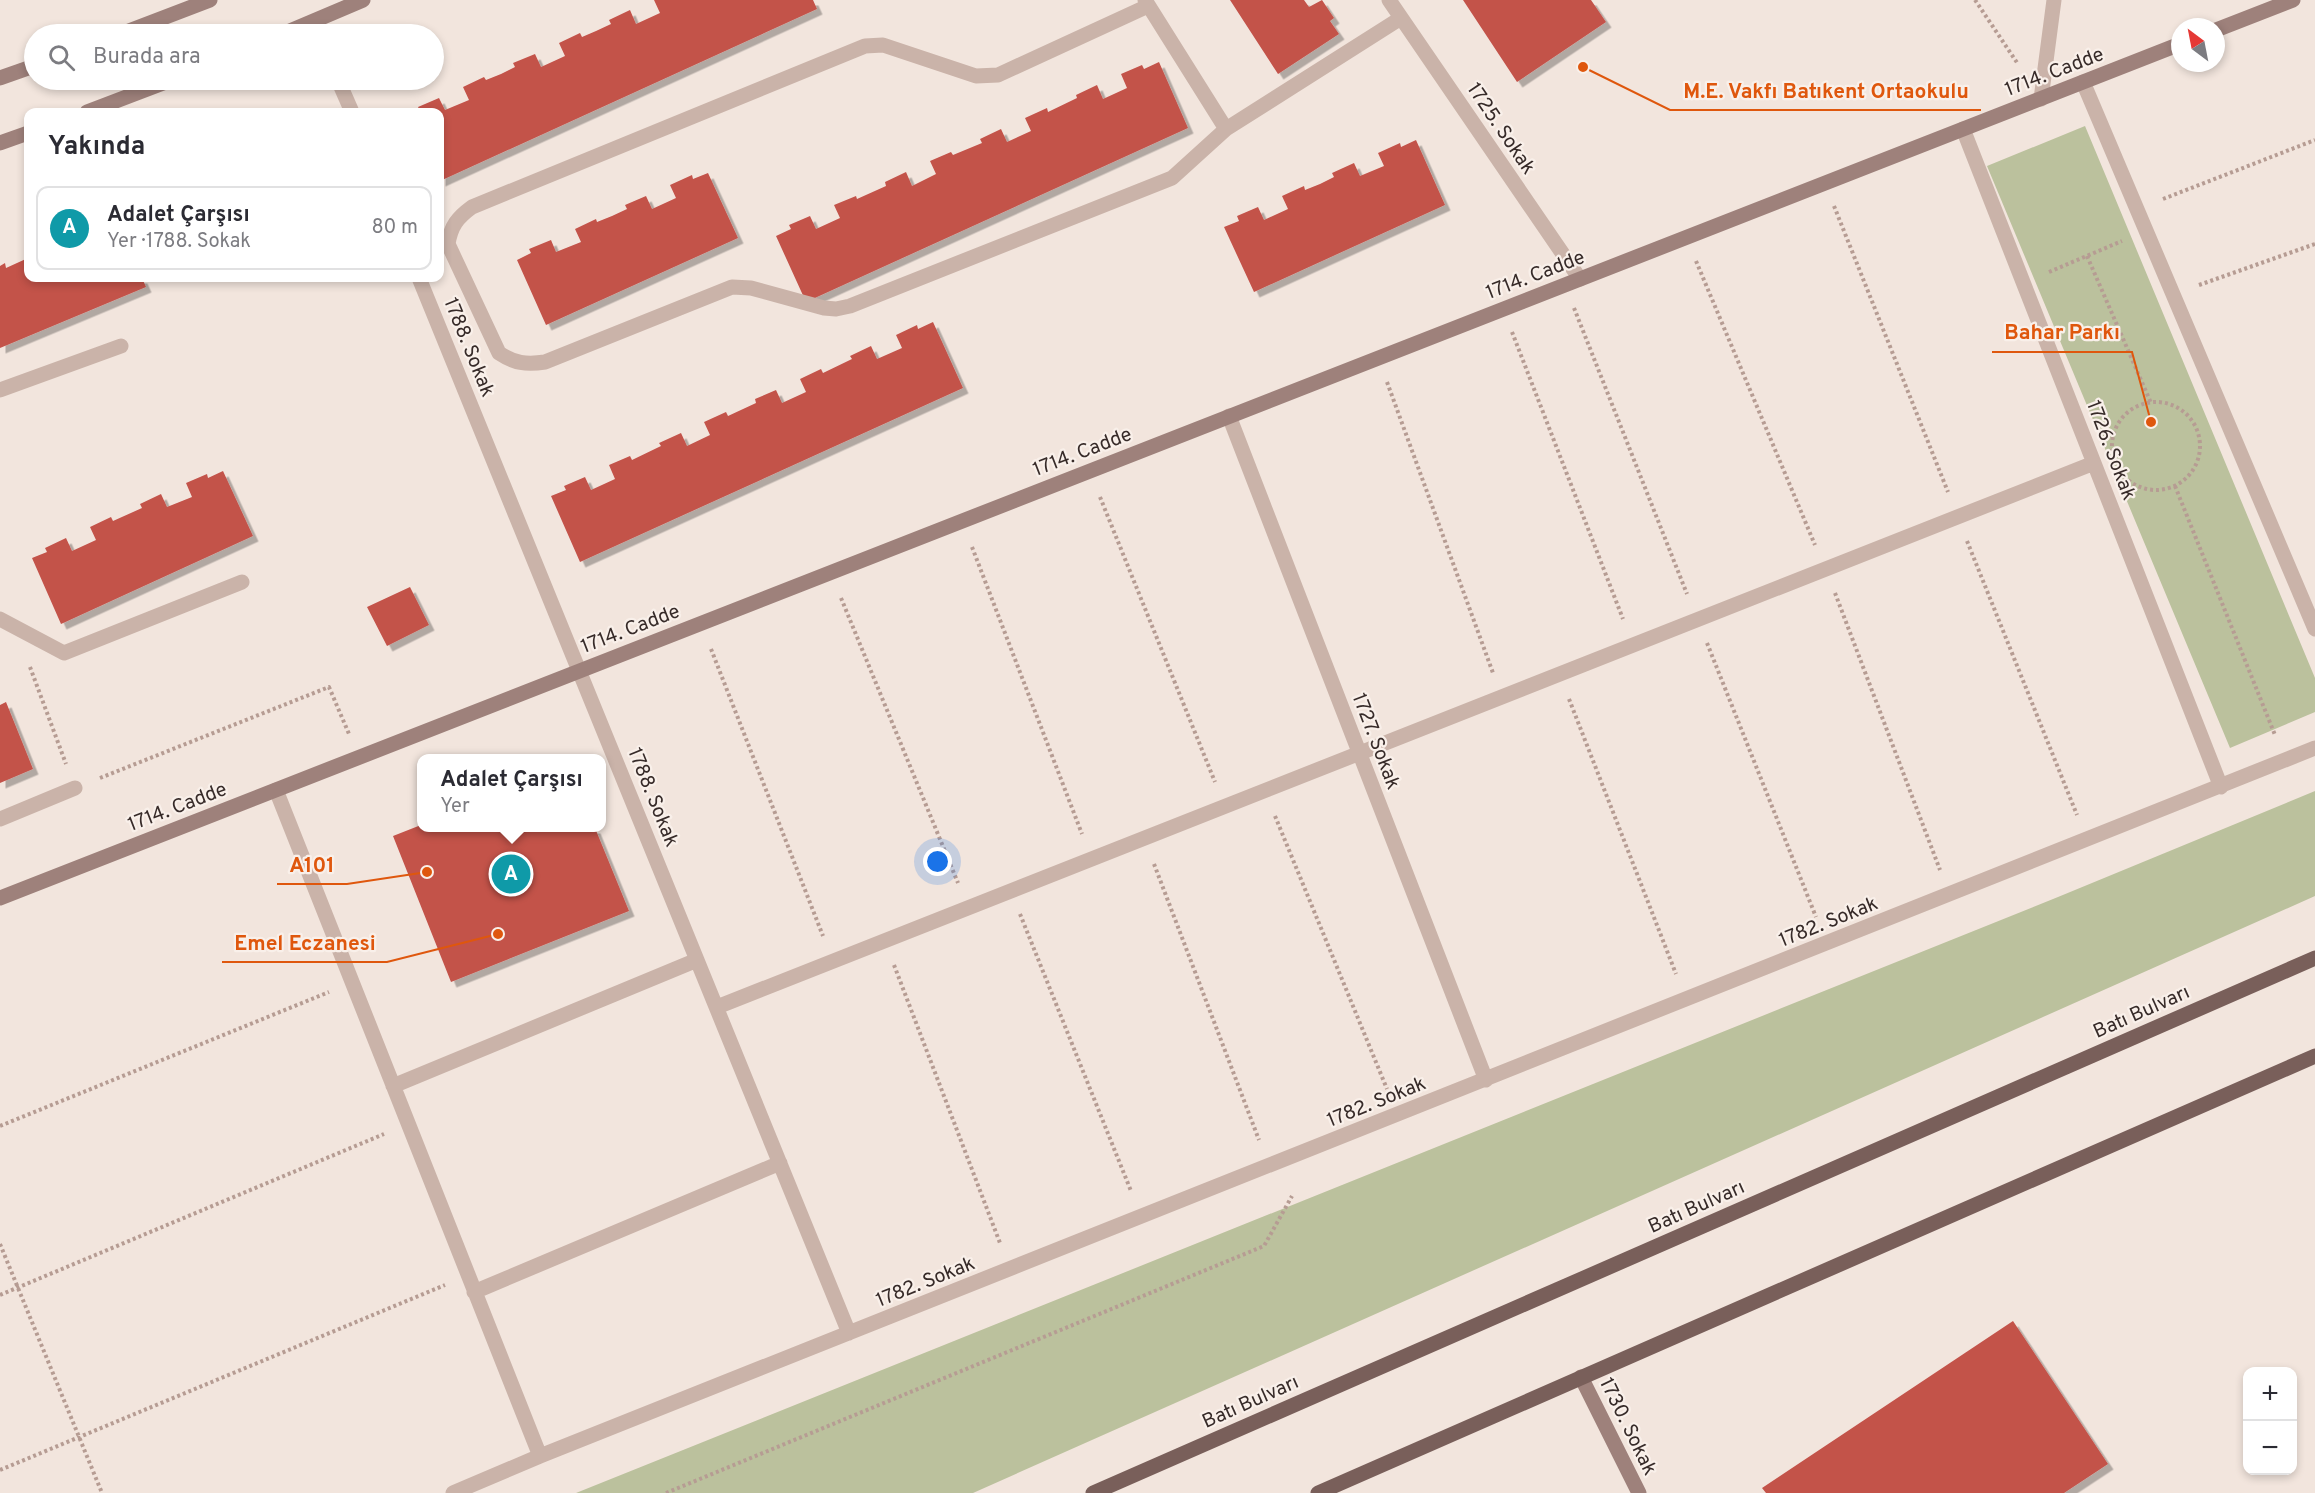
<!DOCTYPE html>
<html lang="tr">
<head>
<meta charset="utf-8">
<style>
  :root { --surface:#fff; --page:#f2f2f3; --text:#2b2b33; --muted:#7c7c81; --line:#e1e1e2; --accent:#ea580c }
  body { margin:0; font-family:Overpass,sans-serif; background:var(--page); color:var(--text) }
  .controls { position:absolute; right:18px; bottom:18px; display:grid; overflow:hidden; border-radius:12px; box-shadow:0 3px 9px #0003 }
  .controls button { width:54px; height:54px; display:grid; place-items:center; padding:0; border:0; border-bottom:2px solid var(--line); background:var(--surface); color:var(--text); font:30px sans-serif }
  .compass { position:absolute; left:2171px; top:18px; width:54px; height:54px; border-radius:50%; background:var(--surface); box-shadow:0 3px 9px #0003; rotate:328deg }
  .you { position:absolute; left:938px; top:862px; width:21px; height:21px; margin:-15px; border:4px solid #fff; border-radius:50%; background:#1a73e8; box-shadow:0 0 0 9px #1a73e833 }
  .badge { display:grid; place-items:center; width:39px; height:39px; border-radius:50%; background:var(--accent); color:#fff; font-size:20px; font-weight:700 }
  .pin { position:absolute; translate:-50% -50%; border:3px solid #fff; box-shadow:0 2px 6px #0006 }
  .popup { position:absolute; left:417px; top:754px; width:189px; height:78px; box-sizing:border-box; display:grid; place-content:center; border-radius:12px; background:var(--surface); filter:drop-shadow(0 2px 4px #0005); font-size:20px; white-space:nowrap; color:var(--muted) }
  .popup b { font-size:22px; color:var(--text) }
  .popup::after { content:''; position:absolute; left:50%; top:100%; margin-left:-12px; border:12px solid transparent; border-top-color:var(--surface) }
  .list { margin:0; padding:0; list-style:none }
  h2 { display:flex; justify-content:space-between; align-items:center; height:78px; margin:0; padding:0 24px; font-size:26px }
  h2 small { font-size:20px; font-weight:400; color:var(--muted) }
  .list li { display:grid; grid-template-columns:39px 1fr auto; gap:18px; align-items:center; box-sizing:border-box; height:84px; margin:0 12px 12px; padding:0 12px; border:2px solid var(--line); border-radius:12px }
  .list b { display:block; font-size:22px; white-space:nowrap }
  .list p { margin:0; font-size:20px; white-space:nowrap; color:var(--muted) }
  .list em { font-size:20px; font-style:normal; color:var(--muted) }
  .icon { flex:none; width:33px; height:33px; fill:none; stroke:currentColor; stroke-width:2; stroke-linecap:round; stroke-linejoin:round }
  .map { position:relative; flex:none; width:2315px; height:1493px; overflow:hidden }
  .search { position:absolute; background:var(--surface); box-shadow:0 3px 9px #0003; left:24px; top:24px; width:420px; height:66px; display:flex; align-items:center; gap:15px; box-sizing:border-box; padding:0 21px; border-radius:33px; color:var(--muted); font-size:22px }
  .panel { position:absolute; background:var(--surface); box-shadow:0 3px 9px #0003; left:24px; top:108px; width:420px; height:174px; border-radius:12px }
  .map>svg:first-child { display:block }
  .green { fill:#bbc19d }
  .building { fill:#c3524a; filter:url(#shadow) }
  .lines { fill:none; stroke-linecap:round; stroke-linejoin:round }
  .path { stroke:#b69c93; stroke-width:4; stroke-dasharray:3 3; stroke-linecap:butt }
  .street { stroke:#cab3a9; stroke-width:15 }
  .secondary { stroke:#9e817b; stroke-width:15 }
  .primary { stroke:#795f5a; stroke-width:15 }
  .labels { text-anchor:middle; stroke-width:4.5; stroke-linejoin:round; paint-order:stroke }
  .street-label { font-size:20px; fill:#372b29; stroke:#f9f0ea }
  .leader { fill:none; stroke:#df570d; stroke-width:2 }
  .callout-dot { fill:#df570d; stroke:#f9f0ea; stroke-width:2 }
  .callout-label { font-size:21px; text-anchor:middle; font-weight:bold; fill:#df570d; stroke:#f9f0ea; stroke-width:4.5; stroke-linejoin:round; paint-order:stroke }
</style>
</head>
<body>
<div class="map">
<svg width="2315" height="1493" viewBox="0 0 2315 1493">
  <defs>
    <filter id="shadow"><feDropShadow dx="5.5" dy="5.5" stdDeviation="0" flood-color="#0004"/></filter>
  </defs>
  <rect width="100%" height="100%" fill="#f2e5dd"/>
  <path class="green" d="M2085 126 2315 678V712L2230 748 1987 166Z
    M2315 791V896L973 1493H576L2058 897Z"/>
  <path class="building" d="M654 0H813L817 9 440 181V112H416L420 111 418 107 439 98 445 110 469 100 463 87 484 77 486 80 501 74 515 67 513 63 535 54 541 67 565 56 559 43 580 33 582 37 596 31 611 24 609 20 630 10 636 24 660 13Z
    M1230 0H1304L1309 7 1322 0 1334 18 1330 21 1339 34 1278 74Z
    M1463 0H1591L1606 22 1517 82Z
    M1159 62 1188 128 806 302 776 236 791 229 789 225 810 216 816 229 840 218 834 205 856 196 857 199 886 186 885 182 906 172 912 186 936 174 930 161 951 152 953 155 982 143 980 139 1001 129 1007 142 1031 131 1025 118 1047 108 1048 112 1077 98 1076 95 1097 85 1103 99 1127 88 1121 74 1142 65 1144 69Z
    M1416 140 1445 205 1254 292 1224 227 1239 221 1237 216 1258 207 1264 220 1288 209 1282 196 1304 186 1305 190 1320 184 1334 177 1332 173 1354 163 1360 176 1384 166 1378 153 1400 143 1401 147Z
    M708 173 738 238 546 325 517 260 531 253 529 249 551 240 556 252 581 242 575 229 596 219 597 222 612 216 627 209 625 205 646 196 652 209 676 198 670 185 692 175 693 179Z
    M28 258V278H142L146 287 0 348V266L5 263 6 268Z
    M933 322 963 388 580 562 551 496 566 490 564 486 585 477 591 490 615 479 609 465 630 456 632 460 661 446 659 443 681 433 687 446 710 435 704 422 726 412 728 416 756 403 755 399 776 390 782 403 806 392 800 379 821 369 823 373 852 359 850 356 871 346 877 359 902 348 896 335 917 325 918 329Z
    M223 471 253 536 61 624 32 558 47 552 45 548 66 538 72 551 96 540 90 527 111 517 113 521 142 508 140 504 161 494 167 507 192 497 186 483 207 474 208 478Z
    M410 587 429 625 387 646 367 607Z
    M6 702 33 769 0 783V705Z
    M421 825V828H595L629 911 451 982 393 836Z
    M2013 1321 2108 1464 2064 1493H1766L1762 1488Z"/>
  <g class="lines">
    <path class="path" d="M1975 0 2018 64
      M2163 199 2315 140
      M1834 206 1948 492
      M2087 256 2151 403
      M1696 261 1815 545
      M2049 272 2122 241
      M2199 285 2315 244
      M1574 308 1687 594
      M1512 332 1623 619
      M1387 382 1493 673
      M2112 446a44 44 0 1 1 88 0a44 44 0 1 1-88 0Z
      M2175 486 2275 735
      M1100 497 1215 782
      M1967 541 2077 815
      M972 547 1082 834
      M1835 593 1940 870
      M841 598 958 883
      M1707 643 1816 917
      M711 649 823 936
      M30 667 66 764
      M1569 699 1676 974
      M100 778 329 687 349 734
      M1275 816 1387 1089
      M1154 864 1259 1140
      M1020 914 1131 1191
      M894 965 1000 1243
      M0 1126 329 992
      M0 1244 102 1493
      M0 1295 384 1134
      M0 1470 445 1285
      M666 1493 1264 1246 1292 1196"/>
    <path class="street" d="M1145 0 1226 129
      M1389 0 1580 279
      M1148 6 998 75 976 76 883 45 865 46 472 207C457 218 451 226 448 244L499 353C514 363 526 365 545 362L732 287 751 288 824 308 836 309 850 306 1172 178 1226 129 1401 18
      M315 21 320 34
      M338 80 352 112
      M2083 82 2315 629
      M2041 99 2054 0
      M1963 129 2221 787
      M419 278 849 1333
      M0 390 121 346
      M1229 416 1486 1080
      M0 619 64 653 242 582
      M276 790 540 1456
      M0 819 75 788
      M717 1007 2094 463
      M393 1086 697 960
      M474 1292 780 1163
      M453 1493 540 1456 2315 748"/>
    <path class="secondary" d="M2216 30 2293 0
      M121 34 210 0
      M283 34 363 0
      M0 78 34 66
      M87 112 171 80
      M0 143 28 133
      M0 898 2180 44
      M1581 1377 1639 1493"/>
    <path class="primary" d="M1093 1493 2315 958
      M1318 1493 2315 1056"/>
  </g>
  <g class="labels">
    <g class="street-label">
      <text transform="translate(2054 71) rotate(-21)" y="7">1714. Cadde</text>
      <text transform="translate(1502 128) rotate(56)" y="7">1725. Sokak</text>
      <text transform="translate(1535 274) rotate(-21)" y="7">1714. Cadde</text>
      <text transform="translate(470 347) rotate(68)" y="7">1788. Sokak</text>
      <text transform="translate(2112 450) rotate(69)" y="7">1726. Sokak</text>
      <text transform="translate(1082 451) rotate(-21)" y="7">1714. Cadde</text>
      <text transform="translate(630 628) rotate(-21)" y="7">1714. Cadde</text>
      <text transform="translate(1377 741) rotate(69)" y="7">1727. Sokak</text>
      <text transform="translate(654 797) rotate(68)" y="7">1788. Sokak</text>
      <text transform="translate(177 806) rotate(-21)" y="7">1714. Cadde</text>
      <text transform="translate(1828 921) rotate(-22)" y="7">1782. Sokak</text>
      <text transform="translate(2141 1011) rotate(-24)" y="7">Batı Bulvarı</text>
      <text transform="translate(1376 1101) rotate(-22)" y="7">1782. Sokak</text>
      <text transform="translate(1696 1206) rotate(-24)" y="7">Batı Bulvarı</text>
      <text transform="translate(925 1281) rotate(-22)" y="7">1782. Sokak</text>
      <text transform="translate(1250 1401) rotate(-24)" y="7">Batı Bulvarı</text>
      <text transform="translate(1629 1426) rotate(64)" y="7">1730. Sokak</text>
    </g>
  </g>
  <path class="leader" d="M1583 67L1670 110H1981M2151 422L2132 352H1992M427 872L347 884H277M498 934L387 962H222"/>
  <g class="callout-dot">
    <circle cx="1583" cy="67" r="6"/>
    <circle cx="2151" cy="422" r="6"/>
    <circle cx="427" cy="872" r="6"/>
    <circle cx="498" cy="934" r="6"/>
  </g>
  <g class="callout-label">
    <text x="1826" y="98">M.E. Vakfı Batıkent Ortaokulu</text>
    <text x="2062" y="339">Bahar Parkı</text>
    <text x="312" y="872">A101</text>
    <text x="305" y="950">Emel Eczanesi</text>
  </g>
</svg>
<div class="controls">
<button>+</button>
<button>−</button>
</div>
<svg class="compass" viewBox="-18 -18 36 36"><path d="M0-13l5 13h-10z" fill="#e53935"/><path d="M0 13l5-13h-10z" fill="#7c7c81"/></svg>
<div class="you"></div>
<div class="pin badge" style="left:511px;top:874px;background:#0f9aa8">A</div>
<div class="popup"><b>Adalet Çarşısı</b>Yer</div>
<div class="search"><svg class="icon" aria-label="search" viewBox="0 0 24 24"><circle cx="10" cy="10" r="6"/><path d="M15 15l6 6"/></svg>Burada ara</div>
<section class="panel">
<h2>Yakında<small></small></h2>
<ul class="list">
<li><span class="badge" style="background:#0f9aa8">A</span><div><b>Adalet Çarşısı</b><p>Yer · 1788. Sokak</p></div><em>80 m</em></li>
</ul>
</section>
</div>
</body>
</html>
